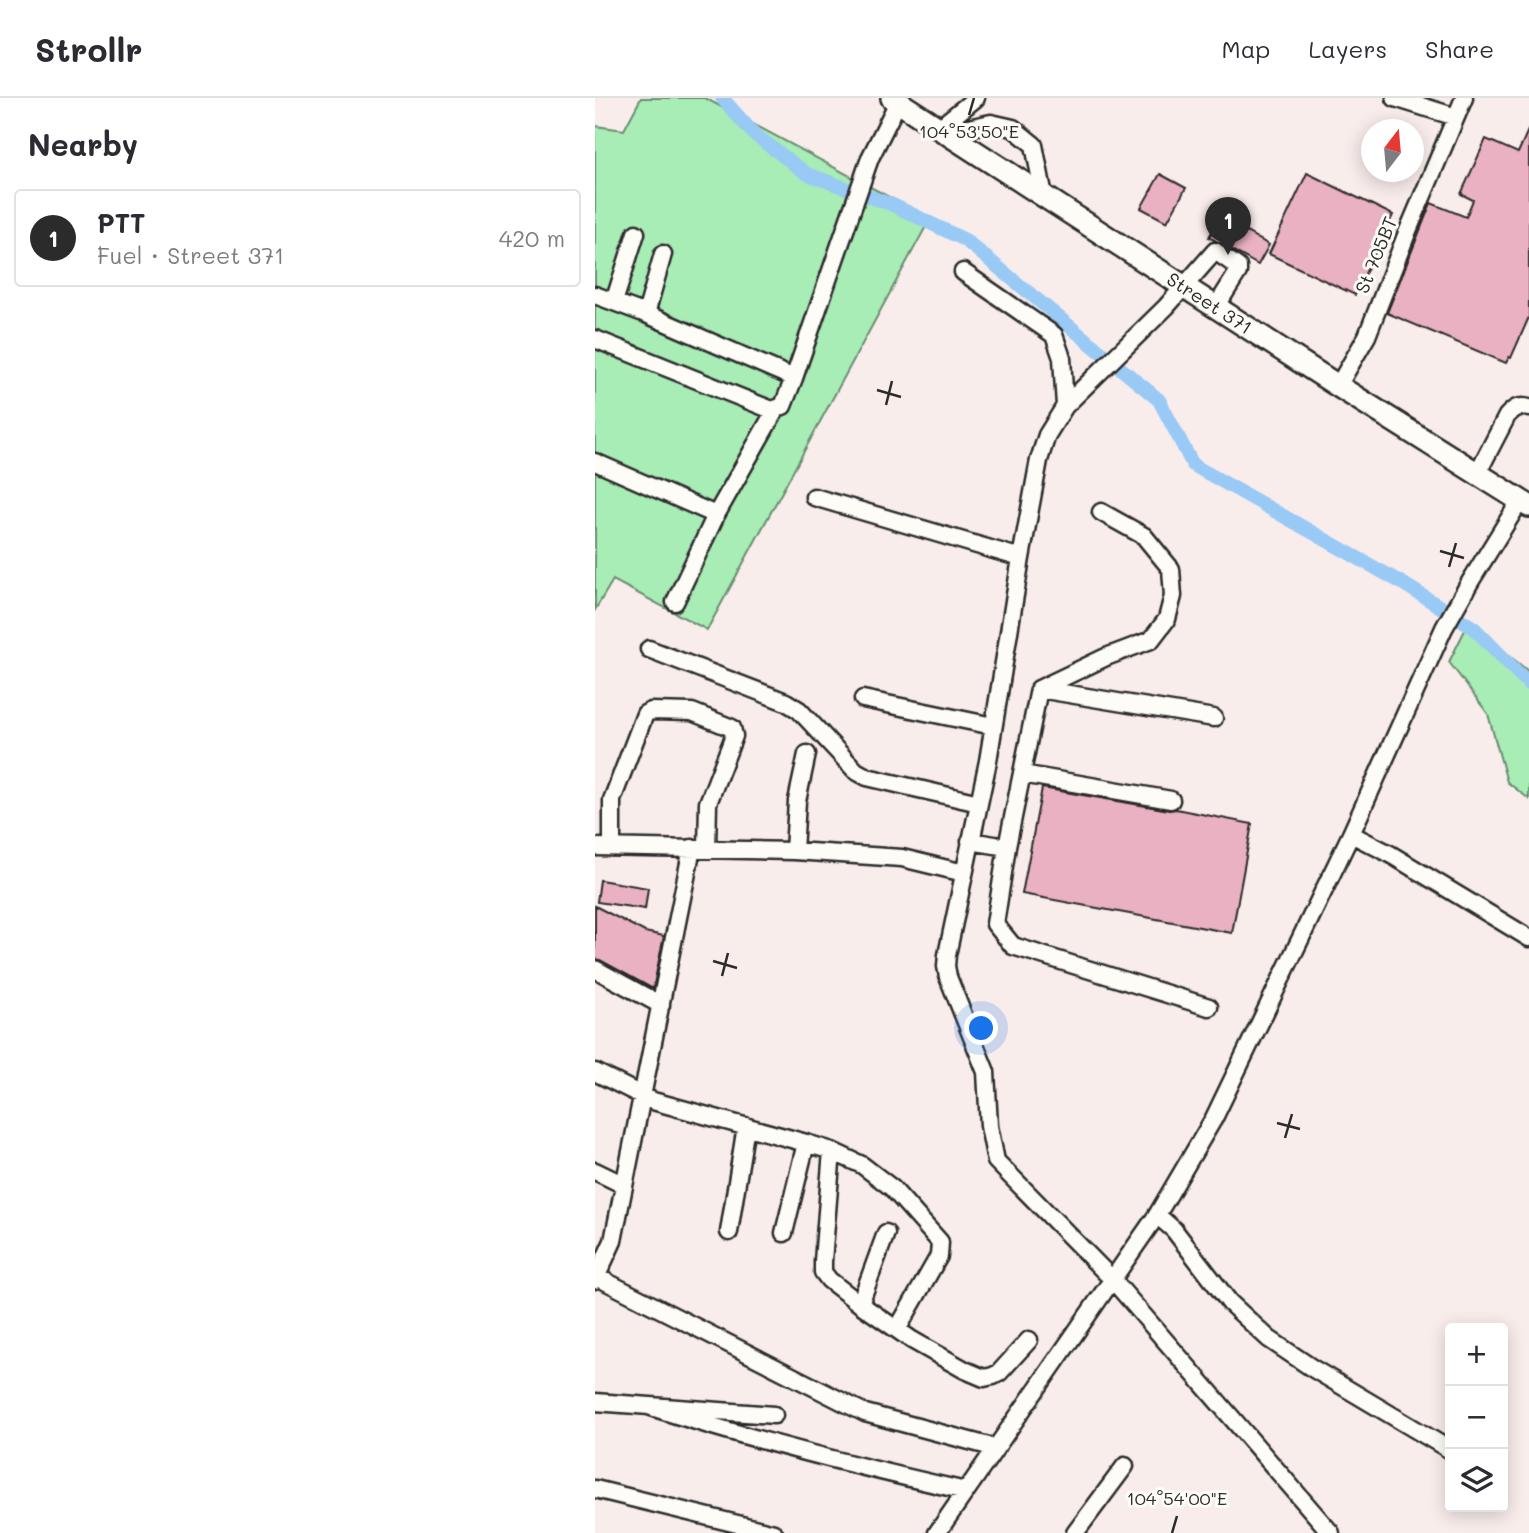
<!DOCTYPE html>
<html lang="en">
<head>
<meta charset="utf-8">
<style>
  :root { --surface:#fff; --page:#f2f2f3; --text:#2b2b33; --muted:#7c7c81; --line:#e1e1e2; --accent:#2b2b2b }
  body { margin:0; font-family:Mali,sans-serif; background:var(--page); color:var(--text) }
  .controls { position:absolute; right:21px; bottom:21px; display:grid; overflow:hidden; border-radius:7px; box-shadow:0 4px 18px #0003 }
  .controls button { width:63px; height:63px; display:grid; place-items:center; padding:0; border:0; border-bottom:2px solid var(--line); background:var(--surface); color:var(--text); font:35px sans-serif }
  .compass { position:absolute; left:766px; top:21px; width:63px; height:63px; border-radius:50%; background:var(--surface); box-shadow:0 4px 18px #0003; rotate:16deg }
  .you { position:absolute; left:387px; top:931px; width:24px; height:24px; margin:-18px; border:5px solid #fff; border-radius:50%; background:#1a73e8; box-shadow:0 0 0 10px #1a73e833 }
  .badge { display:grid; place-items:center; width:46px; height:46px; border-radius:50%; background:var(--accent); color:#fff; font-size:23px; font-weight:700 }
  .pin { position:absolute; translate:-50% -58px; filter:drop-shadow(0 2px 4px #0008) }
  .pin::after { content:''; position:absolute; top:37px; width:24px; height:21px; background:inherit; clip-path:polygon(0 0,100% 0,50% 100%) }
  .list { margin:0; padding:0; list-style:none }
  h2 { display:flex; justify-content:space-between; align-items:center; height:91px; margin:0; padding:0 28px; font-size:30px }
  h2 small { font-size:23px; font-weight:400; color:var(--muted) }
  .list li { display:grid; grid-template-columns:46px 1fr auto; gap:21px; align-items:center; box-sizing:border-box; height:98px; margin:0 14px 14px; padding:0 14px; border:2px solid var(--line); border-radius:7px }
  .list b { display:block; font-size:26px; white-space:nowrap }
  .list p { margin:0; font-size:23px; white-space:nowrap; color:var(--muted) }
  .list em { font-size:23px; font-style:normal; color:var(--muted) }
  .icon { flex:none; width:38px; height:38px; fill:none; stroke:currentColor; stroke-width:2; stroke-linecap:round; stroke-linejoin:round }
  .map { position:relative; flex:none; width:934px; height:1435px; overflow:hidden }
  header { display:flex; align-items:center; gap:42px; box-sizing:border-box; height:98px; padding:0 35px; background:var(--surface); border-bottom:2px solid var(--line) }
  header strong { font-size:33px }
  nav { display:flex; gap:38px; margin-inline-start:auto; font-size:24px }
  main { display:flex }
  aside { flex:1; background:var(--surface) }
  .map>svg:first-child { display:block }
  .green { fill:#a8ecb6; stroke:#6a8c70; stroke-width:2 }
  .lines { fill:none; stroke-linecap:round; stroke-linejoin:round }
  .canal { stroke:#99c9f5; stroke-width:14 }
  .building { fill:#eab1c2; stroke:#2b2b2b; stroke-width:2 }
  .minor-casing { stroke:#2b2b2b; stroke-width:21 }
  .major-casing { stroke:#2b2b2b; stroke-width:26 }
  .minor { stroke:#fdfcf7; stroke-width:16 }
  .major { stroke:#fdfcf7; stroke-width:21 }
  .ticks { fill:none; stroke:#2b2b2b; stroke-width:2.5 }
  .labels { text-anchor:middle; stroke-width:6; stroke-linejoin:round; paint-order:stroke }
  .street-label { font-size:19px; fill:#2b2b2b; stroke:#fdfcf7 }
  .ticks-label { font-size:18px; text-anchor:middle; fill:#2b2b2b; stroke:#fdfcf7; stroke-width:6; stroke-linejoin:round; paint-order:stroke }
</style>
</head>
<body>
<header>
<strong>Strollr</strong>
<nav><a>Map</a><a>Layers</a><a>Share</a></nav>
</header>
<main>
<aside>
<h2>Nearby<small></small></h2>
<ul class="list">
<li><span class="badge">1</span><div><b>PTT</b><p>Fuel · Street 371</p></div><em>420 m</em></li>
</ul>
</aside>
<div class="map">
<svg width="934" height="1435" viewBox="0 0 934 1435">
  <rect width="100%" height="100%" fill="#f9edec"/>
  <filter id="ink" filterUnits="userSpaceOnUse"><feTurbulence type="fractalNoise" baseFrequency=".0143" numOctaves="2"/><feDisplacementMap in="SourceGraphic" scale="14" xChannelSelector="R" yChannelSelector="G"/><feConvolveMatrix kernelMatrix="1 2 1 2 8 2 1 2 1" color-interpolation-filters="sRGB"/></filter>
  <g filter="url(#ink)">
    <path class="green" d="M46 0H110L335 121 112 532 18 482 0 512V28L29 32Z
      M874 524 934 574V701L912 684 893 616 854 564Z"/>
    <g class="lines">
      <path class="canal" d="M127 0 159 36 212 76 298 107 370 142 564 302 598 367 807 485 879 530 934 586"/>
    </g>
    <path class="building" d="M934 30V219L916 260 914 259 911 265 792 215 836 105 871 119 878 102 866 96 891 41 923 55Z
      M712 75 798 117 760 197 674 156Z
      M565 76 591 90 572 124 546 110Z
      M625 119 674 147 663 167 614 139Z
      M447 690 574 712 581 711 657 726 637 835 427 796Z
      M5 782 53 790 50 811 2 804Z
      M0 808 50 834 69 838 58 891 5 862 0 861Z"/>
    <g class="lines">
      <defs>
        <path id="minor" d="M800 0 861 19
          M344 30 381 0
          M351 35 396 25 418 30 439 47 449 98
          M368 174 459 237 467 260 470 308
          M0 197 51 216 199 280 275 60 303 4
          M19 204 41 135
          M621 209 643 174V169L620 153 571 209 470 308 452 337 444 362 426 460 393 663 352 857 351 868 353 879 391 974 394 1028 401 1063 517 1181 736 1435
          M51 216 68 156
          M0 241 177 312 188 308 199 280
          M743 288 772 238 812 135 869 0
          M0 364 121 417
          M882 376 912 318C919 310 924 307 934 310
          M219 399 426 460
          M506 414 549 438 576 471 578 498 572 521 556 542 511 559 444 591 412 749 400 826 418 848 614 909
          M80 504 121 417 181 311
          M54 551 191 604 204 612 261 673 272 679 384 705
          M444 591 619 620
          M268 601 398 628
          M427 676 576 702
          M756 736 795 756 934 840
          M375 743 412 749
          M0 749 199 753 307 760 369 775
          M17 749V702L50 616 56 613 97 614 137 630 139 638 113 705 112 751
          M199 753 202 703 212 656
          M0 871 66 907
          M0 974 58 1003 211 1045 237 1053 267 1067 297 1090 345 1144 344 1158 303 1230
          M237 1053 228 1163V1174L234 1182 265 1206 317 1242 370 1272 389 1280 398 1278 404 1275 434 1242
          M0 1073 29 1087
          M562 1117 579 1132 635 1205 674 1241 717 1270 855 1352
          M134 1134 151 1028
          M189 1135 211 1045
          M0 1178 270 1315 401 1350
          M0 1182 18 1143 97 750
          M265 1206 291 1135
          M0 1304 179 1317
          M53 1308C157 1342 264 1369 371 1393
          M0 1391 179 1435
          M342 1435 562 1117 619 1020 756 736 849 530 875 484 925 403
          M480 1435 530 1368"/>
        <g id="major">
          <path id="s1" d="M297 0 743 288 934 408"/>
        </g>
      </defs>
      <use href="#minor" class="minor-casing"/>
      <use href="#major" class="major-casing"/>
      <use href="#minor" class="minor"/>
      <use href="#major" class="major"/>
    </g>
  </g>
  <path class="ticks" d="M374 17 379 0M282 292 306 299M291 307 297 283M845 453 869 460M854 469 861 445M118 863 142 870M127 878 133 855M682 1025 705 1031M690 1040 697 1016M577 1435 582 1418"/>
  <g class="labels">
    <g class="street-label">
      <text transform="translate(781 157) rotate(-68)" y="7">St 705BT</text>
      <text dy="7" stroke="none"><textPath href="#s1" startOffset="378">Street 371</textPath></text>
    </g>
  </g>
  <g class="ticks-label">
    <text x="374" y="40">104°53'50"E</text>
    <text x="582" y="1407">104°54'00"E</text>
  </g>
</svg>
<div class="controls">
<button>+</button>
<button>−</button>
<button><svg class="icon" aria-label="layers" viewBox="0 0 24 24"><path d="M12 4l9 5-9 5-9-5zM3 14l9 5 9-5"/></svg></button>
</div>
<svg class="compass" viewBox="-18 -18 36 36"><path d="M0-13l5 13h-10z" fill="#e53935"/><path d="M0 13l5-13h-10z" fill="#7c7c81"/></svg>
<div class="you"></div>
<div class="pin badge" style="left:633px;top:157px">1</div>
</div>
</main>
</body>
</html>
